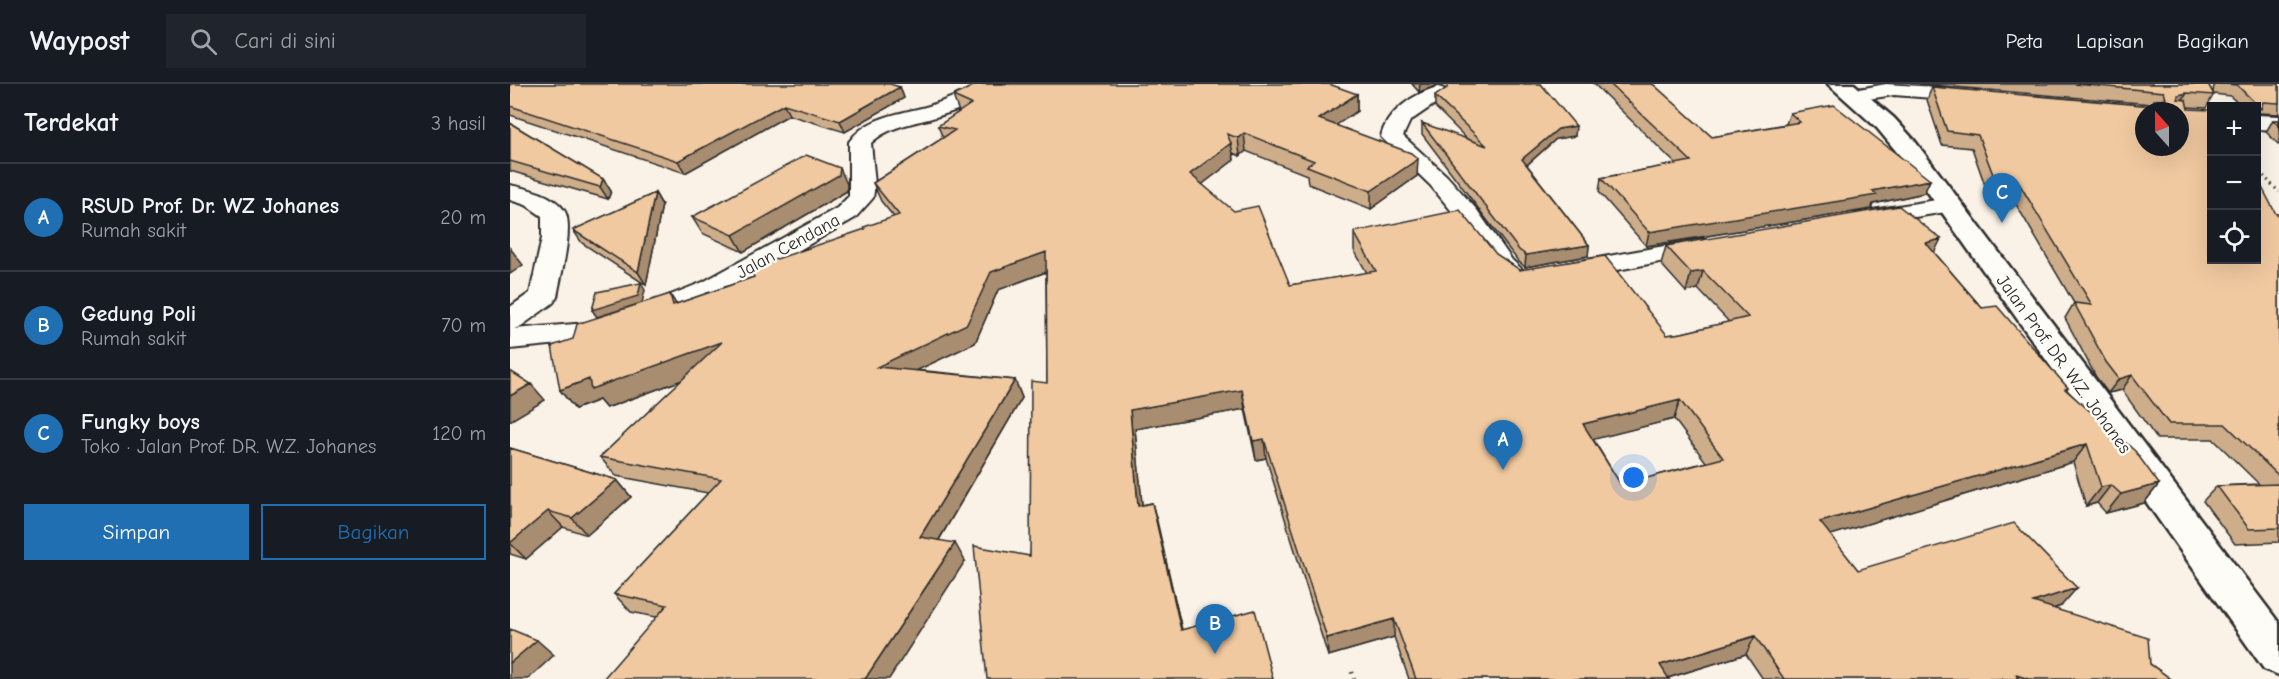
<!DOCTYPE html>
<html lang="id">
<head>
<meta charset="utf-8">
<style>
  :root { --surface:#171b24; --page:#20242c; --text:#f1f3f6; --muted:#9ea1a6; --line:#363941; --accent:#1f6fb2 }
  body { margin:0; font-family:"Comic Neue",sans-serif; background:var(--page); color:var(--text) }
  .controls { position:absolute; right:18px; top:18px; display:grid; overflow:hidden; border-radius:0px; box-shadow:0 6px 24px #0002 }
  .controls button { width:54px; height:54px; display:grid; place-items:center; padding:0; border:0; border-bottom:2px solid var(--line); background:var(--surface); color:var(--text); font:30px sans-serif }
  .compass { position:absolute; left:1625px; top:18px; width:54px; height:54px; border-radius:50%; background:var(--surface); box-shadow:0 6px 24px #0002; rotate:339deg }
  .you { position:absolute; left:1124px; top:394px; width:21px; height:21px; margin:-15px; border:4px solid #fff; border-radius:50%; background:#1a73e8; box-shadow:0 0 0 9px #1a73e833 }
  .badge { display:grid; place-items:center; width:39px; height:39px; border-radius:50%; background:var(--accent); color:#fff; font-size:20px; font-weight:700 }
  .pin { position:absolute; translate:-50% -50px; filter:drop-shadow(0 2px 3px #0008) }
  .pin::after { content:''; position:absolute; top:32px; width:21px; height:18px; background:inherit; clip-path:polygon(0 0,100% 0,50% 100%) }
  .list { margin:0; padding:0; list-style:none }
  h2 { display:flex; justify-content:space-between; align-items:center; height:78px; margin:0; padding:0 24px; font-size:26px }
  h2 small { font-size:20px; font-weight:400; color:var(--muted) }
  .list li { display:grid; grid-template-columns:39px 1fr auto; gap:18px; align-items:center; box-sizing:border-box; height:108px; padding:0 24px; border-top:2px solid var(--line) }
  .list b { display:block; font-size:22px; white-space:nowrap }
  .list p { margin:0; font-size:20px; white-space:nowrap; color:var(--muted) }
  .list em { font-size:20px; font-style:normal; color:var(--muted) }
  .actions { display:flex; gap:12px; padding:18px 24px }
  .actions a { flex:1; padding:14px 0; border:2px solid var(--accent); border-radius:0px; text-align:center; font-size:21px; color:var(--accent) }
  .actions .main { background:var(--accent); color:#fff }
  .icon { flex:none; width:33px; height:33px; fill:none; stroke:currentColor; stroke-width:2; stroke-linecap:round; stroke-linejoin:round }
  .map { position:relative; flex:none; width:1769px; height:595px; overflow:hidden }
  header { display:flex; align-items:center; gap:36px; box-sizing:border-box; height:84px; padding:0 30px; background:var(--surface); border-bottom:2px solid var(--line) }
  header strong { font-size:28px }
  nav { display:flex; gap:33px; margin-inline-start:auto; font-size:21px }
  .search { width:420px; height:54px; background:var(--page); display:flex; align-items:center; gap:15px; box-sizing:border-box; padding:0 21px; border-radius:0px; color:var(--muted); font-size:22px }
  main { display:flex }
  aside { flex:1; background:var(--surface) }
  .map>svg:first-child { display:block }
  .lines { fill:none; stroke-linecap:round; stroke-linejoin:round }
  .street-casing { stroke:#2b2b2b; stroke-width:4 }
  .secondary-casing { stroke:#2b2b2b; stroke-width:5 }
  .path-far1 { stroke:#2b2b2b; stroke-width:3; stroke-dasharray:1.5 4; stroke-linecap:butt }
  .path { stroke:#2b2b2b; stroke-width:4.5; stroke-dasharray:1.5 5; stroke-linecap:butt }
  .street { fill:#fdfcf7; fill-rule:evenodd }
  .secondary { fill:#fdfcf7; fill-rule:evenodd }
  .wall { fill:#cead8a; stroke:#2b2b2b; stroke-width:1.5; fill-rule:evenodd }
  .shaded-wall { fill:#a88d70; stroke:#2b2b2b; stroke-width:1.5 }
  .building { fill:#f0c9a0; stroke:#2b2b2b; stroke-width:1.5; fill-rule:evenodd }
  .labels { text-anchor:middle; stroke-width:5; stroke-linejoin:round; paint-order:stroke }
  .street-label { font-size:18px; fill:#2b2b2b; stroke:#fdfcf7 }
</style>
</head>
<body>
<header>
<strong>Waypost</strong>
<div class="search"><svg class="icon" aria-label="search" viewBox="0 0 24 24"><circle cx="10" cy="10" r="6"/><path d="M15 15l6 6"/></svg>Cari di sini</div>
<nav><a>Peta</a><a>Lapisan</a><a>Bagikan</a></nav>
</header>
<main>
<aside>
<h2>Terdekat<small>3 hasil</small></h2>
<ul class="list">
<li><span class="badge">A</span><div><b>RSUD Prof. Dr. WZ Johanes</b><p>Rumah sakit</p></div><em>20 m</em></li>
<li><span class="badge">B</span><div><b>Gedung Poli</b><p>Rumah sakit</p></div><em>70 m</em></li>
<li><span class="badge">C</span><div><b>Fungky boys</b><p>Toko · Jalan Prof. DR. W.Z. Johanes</p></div><em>120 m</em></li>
</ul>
<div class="actions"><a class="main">Simpan</a><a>Bagikan</a></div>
</aside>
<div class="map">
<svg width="1769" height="595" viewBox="0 0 1769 595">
  <rect width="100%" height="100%" fill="#faf2e6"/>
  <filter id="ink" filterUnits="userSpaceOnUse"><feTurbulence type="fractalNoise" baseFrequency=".0167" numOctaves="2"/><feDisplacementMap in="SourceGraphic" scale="12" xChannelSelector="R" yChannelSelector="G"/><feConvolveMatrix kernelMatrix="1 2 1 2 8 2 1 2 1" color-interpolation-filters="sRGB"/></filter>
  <g filter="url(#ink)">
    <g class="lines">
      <defs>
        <path id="street" d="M472 0H498L495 4C476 14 456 24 435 30 410 39 381 40 361 59L365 100 363 114 345 134 213 210 168 228 79 257 0 265V223L20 209 32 154V132L16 121 0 116V101C18 105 43 110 54 126 65 141 50 194 47 213L43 219 10 243 4 245 77 239 148 216 193 198 327 124 339 112V58C357 32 391 30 419 22 437 16 455 8 472 0Z
          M1376 0 1461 5 1468 7 1471 11 1468 15 1461 17 1384 11 1345 17 1338 15 1335 11 1338 7Z
          M928 3 935 5 938 9 935 13 900 37 893 52 937 92 967 126 1002 176 1020 193 1016 199 1007 201 998 199 984 188 949 136 921 102 871 53C876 28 905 9 928 3Z
          M1746 31 1769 32V46L1746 45Z
          M1439 114 1448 116 1451 121 1448 126 1356 141 1347 139 1344 134 1347 129 1356 127Z
          M1193 155 1202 158 1206 163 1202 168 1060 195 1051 193 1047 187 1051 181 1060 179Z"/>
        <path id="secondary" d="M1318 0H1344L1384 34 1404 56 1769 539V591L1754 585 1405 90 1367 44Z"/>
      </defs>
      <use href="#street" class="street-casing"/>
      <use href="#secondary" class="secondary-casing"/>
      <path class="path-far1" d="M1746 84 1769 108"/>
      <path class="path" d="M842 588 844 595"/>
      <use href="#street" class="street"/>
      <use href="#secondary" class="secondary"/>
    </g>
    <path class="wall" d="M0 0 390 3 394 14 335 48 279 31 175 89 0 31Z
      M902 0H1031L1065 52 1046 55 1017 81 1079 161 1078 172 1015 183 1008 177 912 50V39L958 56 925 23V12L936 5 929 1 909 8Z
      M1084 0H1142L1202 53 1276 40 1280 29 1420 96 1414 109 1363 120 1361 125 1136 162 1089 108 1091 94 1166 80Z
      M1409 0H1698L1703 9 1704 0H1769V30L1748 29 1746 32V22H1731L1720 12 1704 10 1696 24 1677 23 1678 25 1766 130H1769V458L1725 460 1693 417 1707 402 1749 400 1703 355H1647L1612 306 1598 309 1586 293 1555 234 1564 219 1500 110 1477 107 1462 64 1432 61 1417 16 1422 3 1641 22V20Z
      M847 10V27L826 41 907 92 861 125 798 100 797 91 736 67 730 72 723 69 724 76 692 100 780 201 857 189 844 166V148L986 170 1010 186 1157 251 1172 249 1219 238 1188 205 1176 208 1151 180 1156 162 1424 168 1472 224 1558 304 1557 306 1649 400 1634 419 1596 429 1587 419 1576 422 1563 378 1320 451 1348 486 1551 522 1544 525 1640 580 1661 595H1253L1236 570 1158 594 1159 595H899L884 553 818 572 756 374 746 376 735 325 625 345 632 421 642 419 672 546 763 595 520 472 537 299 536 188 488 206 465 259 407 286 505 296 512 314 429 456 455 477 146 533 121 528 104 510 198 409 106 392 90 373 172 296 96 324 89 316 65 325 50 306 63 255 160 210 166 220 244 193 384 133 371 117 363 99 433 54 428 42 449 28 443 12ZM1164 335 1196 378 1111 401 1083 355Z
      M1763 36H1769V61L1756 48Z
      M0 39 93 95 101 107 98 115 0 87Z
      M337 100V107L233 168 192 149 182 133Z
      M145 109 152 121 136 201 72 159 63 146Z
      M0 364 107 396 121 413 77 451 53 443 16 475 0 470Z"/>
    <path class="shaded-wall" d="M910 0H929V1L909 8Z
      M390 3 394 14 335 48 330 37Z
      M1677 9 1669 22 1660 25 1668 11Z
      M847 10V27L810 52 809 35Z
      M274 20 279 31 175 89 168 77Z
      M1066 42 1065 52 1046 55 1011 86 1012 75 1048 45Z
      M734 49 736 67 730 72 728 54Z
      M721 59 724 76 682 108 680 90Z
      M908 75 907 92 861 125V107Z
      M330 84 337 100V107L233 168 223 151Z
      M93 95 101 107 98 115 90 103Z
      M1420 96 1414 109 1363 120 1361 125 1136 162 1139 148Z
      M145 109 152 121 136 201 128 188Z
      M1431 155 1422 173 1416 159Z
      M1079 161 1078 172 1015 183 1016 171Z
      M0 164 13 181 0 190Z
      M536 168 541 186 488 206 465 259 376 301 367 283 481 188Z
      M1193 187 1188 205 1176 208 1181 189Z
      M131 199 135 206 132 219 87 233 82 226Z
      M212 258 224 277 96 324 89 316 65 325 50 306 79 295Z
      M1622 291 1612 306 1598 309 1609 295Z
      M505 296 512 314 420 471 410 453Z
      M21 300 35 316 0 337V312Z
      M732 306 735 325 625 345 634 441 628 422 620 326Z
      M1170 316 1164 335 1069 359 1073 340Z
      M754 355 756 374 746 376 743 357Z
      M1577 360 1563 378 1301 457 1310 438Z
      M107 396 121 413 77 451 62 434Z
      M1649 400 1634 419 1596 429 1611 410Z
      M1601 401 1587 419 1576 422 1591 403Z
      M642 419 647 437 676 564 671 546Z
      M38 427 53 443 16 475 0 459Z
      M445 459 455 477 379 595H355Z
      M1567 504 1551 522 1509 536 1523 518Z
      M884 535V553L818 572 817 554Z
      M1245 552 1236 570 1154 595 1150 581Z
      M27 556 44 571 18 595H0V579Z"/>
    <path class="building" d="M0 0H380L390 3 330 37 274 20 168 77 0 22Z
      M467 0H819L847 10 809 35 901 69 908 75 861 107 797 82 804 77 734 49 728 54 717 50 721 59 680 90 724 127 748 122 780 201 866 187 844 148 950 126 986 170 1010 186 1095 172 1157 251 1172 249 1238 233 1193 187 1181 189 1156 162 1389 122 1431 155 1416 159 1472 224 1487 222 1558 304 1555 305 1625 367 1649 400 1611 410 1601 401 1591 403 1577 360 1310 438 1348 486 1504 439 1567 504 1523 518 1638 554 1640 580 1661 595H1519L1506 591 1509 595H1274L1245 552 1150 581 1159 595H906L884 535 817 554 754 355 743 357 732 306 620 326 628 422 642 419 671 546 745 526 763 595H477L464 462 520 472 521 297 537 299 536 168 481 188 457 240 367 283 505 296 410 453 445 459 355 595H93L157 521 104 510 211 395 90 373 212 258 81 305 79 295 50 306 42 262 63 255 67 240 160 210 163 221 244 193 240 184 355 145 354 143 389 131 363 99 445 46 428 42 461 20 443 12ZM1170 316 1213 374 1111 401 1073 340Z
      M939 0H1031L1066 42 1048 45 1012 75 1079 161 1016 171 1009 166 912 39 977 62 925 12 937 4Z
      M1100 0H1142L1144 1 1202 53 1290 38 1280 29 1324 21 1420 96 1362 107 1367 111 1139 148 1091 94 1181 77Z
      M1565 0H1698L1704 11 1677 9 1668 11V15L1676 16 1678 25 1701 26V176H1746V92L1766 130H1769V392L1715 340H1659L1622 291 1609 295 1596 278 1564 219 1582 221 1507 96 1484 93 1468 51 1437 47 1422 3 1642 22 1644 16 1656 15 1654 8ZM1634 27H1670V63H1634Z
      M1716 0H1769V19L1753 18 1751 25 1727 1Z
      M1763 36H1769V42Z
      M0 39 93 95 90 103 0 77Z
      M296 71 330 84 329 91 223 151 182 133Z
      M145 109 128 188 63 146Z
      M131 199 128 212 82 226 87 208Z
      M0 287 21 300 0 312Z
      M0 364 107 396 62 434 38 427 0 459Z
      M1769 400V444L1739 445 1707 402Z
      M0 545 27 556 0 579Z"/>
  </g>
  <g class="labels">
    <g class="street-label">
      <text transform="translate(278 162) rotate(-29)" y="6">Jalan Cendana</text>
      <text transform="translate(1554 280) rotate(54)" y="6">Jalan Prof. DR. W.Z. Johanes</text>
    </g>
  </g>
</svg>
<div class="controls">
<button>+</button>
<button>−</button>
<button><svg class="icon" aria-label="locate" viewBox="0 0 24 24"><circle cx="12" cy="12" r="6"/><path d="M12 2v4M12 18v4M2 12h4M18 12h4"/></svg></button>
</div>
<svg class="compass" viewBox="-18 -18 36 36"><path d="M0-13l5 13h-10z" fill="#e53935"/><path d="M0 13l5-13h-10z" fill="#9ea1a6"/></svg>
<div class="you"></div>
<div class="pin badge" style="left:993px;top:386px">A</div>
<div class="pin badge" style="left:705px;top:570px">B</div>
<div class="pin badge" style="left:1492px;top:139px">C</div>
</div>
</main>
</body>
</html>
